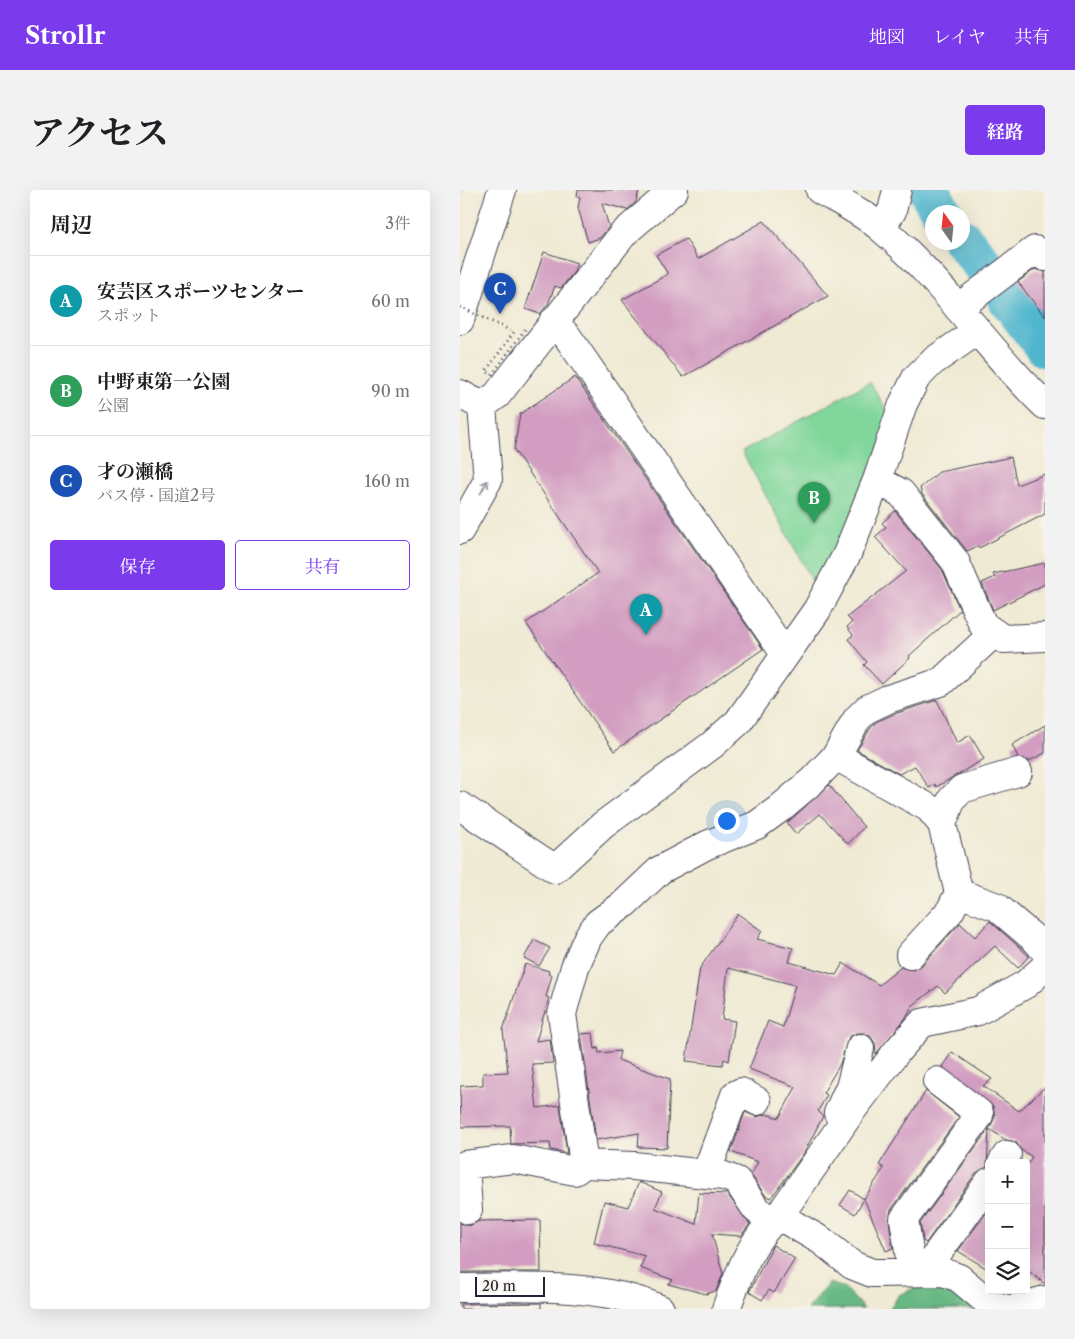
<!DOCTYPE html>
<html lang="ja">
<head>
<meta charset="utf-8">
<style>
  :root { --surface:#fff; --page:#f2f2f2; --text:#202124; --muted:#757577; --line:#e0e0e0; --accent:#7c3aed }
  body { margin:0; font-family:"Libre Caslon Text","Noto Serif JP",serif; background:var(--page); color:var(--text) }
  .controls { position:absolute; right:15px; bottom:15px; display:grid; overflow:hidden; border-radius:5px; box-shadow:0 5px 20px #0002 }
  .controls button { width:45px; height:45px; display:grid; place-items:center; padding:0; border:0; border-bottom:1px solid var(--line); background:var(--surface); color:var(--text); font:25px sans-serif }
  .compass { position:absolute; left:465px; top:15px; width:45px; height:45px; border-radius:50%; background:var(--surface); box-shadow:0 5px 20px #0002; rotate:345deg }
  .scale { position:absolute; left:15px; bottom:12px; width:70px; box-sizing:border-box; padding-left:5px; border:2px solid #22223b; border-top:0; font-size:14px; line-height:18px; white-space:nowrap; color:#22223b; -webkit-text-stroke:4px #f7f3e8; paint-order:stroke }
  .you { position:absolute; left:266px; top:630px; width:18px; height:18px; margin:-12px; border:4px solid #fff; border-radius:50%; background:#1a73e8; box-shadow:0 0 0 8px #1a73e833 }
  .badge { display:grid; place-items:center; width:32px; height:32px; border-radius:50%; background:var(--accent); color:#fff; font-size:16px; font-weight:700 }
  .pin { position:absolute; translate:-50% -41px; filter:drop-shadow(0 1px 2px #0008) }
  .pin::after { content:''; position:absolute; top:26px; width:18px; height:15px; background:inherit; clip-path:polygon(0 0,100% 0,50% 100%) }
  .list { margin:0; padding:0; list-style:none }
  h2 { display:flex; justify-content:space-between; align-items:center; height:65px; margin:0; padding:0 20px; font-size:21px }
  h2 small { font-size:16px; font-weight:400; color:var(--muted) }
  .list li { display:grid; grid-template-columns:32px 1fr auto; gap:15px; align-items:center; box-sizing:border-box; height:90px; padding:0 20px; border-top:1px solid var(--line) }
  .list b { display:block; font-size:19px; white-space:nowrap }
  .list p { margin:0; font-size:16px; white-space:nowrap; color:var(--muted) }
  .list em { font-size:16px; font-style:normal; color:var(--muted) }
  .actions { display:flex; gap:10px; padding:15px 20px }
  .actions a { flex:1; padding:11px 0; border:1px solid var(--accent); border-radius:5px; text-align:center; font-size:18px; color:var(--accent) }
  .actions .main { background:var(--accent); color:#fff }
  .icon { flex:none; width:28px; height:28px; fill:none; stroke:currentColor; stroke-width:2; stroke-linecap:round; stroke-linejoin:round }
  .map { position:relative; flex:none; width:585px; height:1119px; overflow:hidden; border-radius:5px }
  header { display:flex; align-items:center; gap:30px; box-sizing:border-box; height:70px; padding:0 25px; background:var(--accent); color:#fff }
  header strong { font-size:24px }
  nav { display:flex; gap:28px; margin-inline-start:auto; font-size:18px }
  .intro { display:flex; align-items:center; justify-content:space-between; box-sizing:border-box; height:120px; padding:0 30px }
  h1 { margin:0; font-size:35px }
  .button { padding:12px 22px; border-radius:5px; background:var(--accent); color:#fff; font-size:18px; font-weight:700 }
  main { display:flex; gap:30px; padding:0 30px }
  aside { flex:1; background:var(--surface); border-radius:5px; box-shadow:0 5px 20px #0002 }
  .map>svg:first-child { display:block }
  .green { fill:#81d79b; stroke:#527c6b }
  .forest { fill:#68b883; stroke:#456d5f }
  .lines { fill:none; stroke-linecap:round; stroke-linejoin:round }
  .river { stroke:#50b6ce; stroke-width:41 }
  .building { fill:#d29dc1 }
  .minor-casing { stroke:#414052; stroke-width:30 }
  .highway-casing { stroke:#414052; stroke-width:30 }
  .path { stroke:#414052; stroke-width:3; stroke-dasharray:1 4; stroke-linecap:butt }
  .minor { stroke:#fff; stroke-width:28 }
  .highway { stroke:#fff; stroke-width:28 }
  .path-bridge { stroke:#414052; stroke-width:3; stroke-dasharray:1 4; stroke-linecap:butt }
  .oneway { stroke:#9c9ca7 }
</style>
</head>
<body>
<header>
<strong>Strollr</strong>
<nav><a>地図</a><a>レイヤ</a><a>共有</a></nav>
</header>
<div class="intro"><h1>アクセス</h1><a class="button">経路</a></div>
<main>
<aside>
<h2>周辺<small>3件</small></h2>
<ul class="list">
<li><span class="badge" style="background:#0f9aa8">A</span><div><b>安芸区スポーツセンター</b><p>スポット</p></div><em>60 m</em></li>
<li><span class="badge" style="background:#2e9e5b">B</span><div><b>中野東第一公園</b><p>公園</p></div><em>90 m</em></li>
<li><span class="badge" style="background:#1a4fb4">C</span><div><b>才の瀬橋</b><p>バス停 · 国道2号</p></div><em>160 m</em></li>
</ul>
<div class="actions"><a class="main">保存</a><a>共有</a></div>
</aside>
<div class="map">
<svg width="585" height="1119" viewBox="0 0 585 1119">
  <rect width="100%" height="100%" fill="#f7f3e8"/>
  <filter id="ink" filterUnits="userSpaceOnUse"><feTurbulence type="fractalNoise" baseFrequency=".02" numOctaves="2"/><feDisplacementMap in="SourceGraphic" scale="10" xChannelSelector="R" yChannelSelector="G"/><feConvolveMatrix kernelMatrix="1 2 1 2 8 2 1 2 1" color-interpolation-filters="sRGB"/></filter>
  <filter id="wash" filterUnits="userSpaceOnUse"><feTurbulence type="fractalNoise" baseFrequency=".0096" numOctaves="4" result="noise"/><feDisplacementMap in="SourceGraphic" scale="20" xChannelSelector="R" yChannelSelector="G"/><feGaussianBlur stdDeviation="1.12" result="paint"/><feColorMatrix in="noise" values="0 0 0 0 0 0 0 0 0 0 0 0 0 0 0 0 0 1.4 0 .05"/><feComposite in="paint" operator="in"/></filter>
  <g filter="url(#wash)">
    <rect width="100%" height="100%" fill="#efead3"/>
    <path class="green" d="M410 192 432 229 359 403 282 262Z"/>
    <path class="forest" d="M369 1093 385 1098 404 1119H347Z
      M459 1096H489L517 1119H429L439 1105Z"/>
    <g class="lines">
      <path class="river" d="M468 0 482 22
        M502 49 523 75
        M546 106 585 157"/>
    </g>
    <g id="blocks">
      <path class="building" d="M118 0H179L176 12 167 20 142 13 149 37 140 48 128 52 118 18 120 7 117 6Z
        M304 31 368 106 223 187 162 110 208 84 196 65 226 49 238 69Z
        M84 62 117 73 114 82 101 98 95 96 88 114 80 124 65 119Z
        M575 79 585 82V127L558 92Z
        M115 187 303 459 154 561 66 433 138 383 54 260 60 224Z
        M551 267 557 295 585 284V324L519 358 518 356 507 361 462 304 460 298 479 282Z
        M435 321 482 379 500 420 449 466 450 468 422 494 404 475 407 472 388 449 393 445 387 437 392 432 387 427 446 381 415 347 426 337 422 333Z
        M585 373V394L533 420 522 393 535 387 533 384Z
        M477 510 497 553 510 545 524 569 476 597 475 594 469 598 455 576 439 584 397 560 410 539 416 532 434 524Z
        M585 535V563L569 571 558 567 552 555Z
        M369 595 404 637 388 654 360 624 336 644 327 633Z
        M278 724 302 741 297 749 333 758 329 772 376 785 383 773 419 795 441 777 454 780 461 776 500 733 515 747 530 731 569 766 558 778 535 756 485 803 478 796 452 816 445 829 416 864 415 853 410 846 404 843H396L389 847 380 874 363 903 367 905 358 921 363 926 344 963 311 1008 305 1005 291 985 298 972 271 962 285 922 297 927 306 924 319 928 336 897 289 879 308 831 323 837 335 795 268 778 262 829 275 831 269 871 264 869 263 875 226 871 240 778Z
        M74 750 90 758 79 776 64 768Z
        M65 774 89 781 88 784 92 785 86 807 89 808 76 851 90 849 93 873 72 874 77 918 100 915 107 963 91 960 90 953 51 954 50 936 1 937 0 896 23 895V883L48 882 43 840Z
        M133 843 135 859 138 858 139 863 160 861 158 870 210 889 207 958 178 957 179 943 136 950 121 844Z
        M492 862 532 889 523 896 559 921 585 897V1094L566 1079V976L572 967 561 960 556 952 546 950 529 939 535 927 533 916 482 877Z
        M466 901 499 927 431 1020 429 1031 433 1058 426 1061 404 1009 395 1024 380 1015 390 1000 404 1009 424 978 419 975Z
        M529 939 527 977 516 983 466 1053 463 1051 460 1033Z
        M179 992 202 1002 195 1018 236 1034 239 1003 267 1004 290 1034 281 1046 252 1044 263 1084 256 1101 246 1104 208 1094 213 1090 180 1078 185 1066 134 1053 144 1011 168 1017Z
        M529 1019V1080L498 1061Z
        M80 1030 81 1082H0V1033L9 1036 19 1031Z
        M313 1055 335 1069 314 1103 309 1100 302 1110 289 1102Z
        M81 1113V1119H1V1114Z"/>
    </g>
  </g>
  <g filter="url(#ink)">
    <use href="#blocks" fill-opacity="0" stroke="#414052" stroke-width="1"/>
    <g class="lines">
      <defs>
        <path id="minor" d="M360 0C381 12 404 23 422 39 483 90 527 160 585 215
          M421 38 432 21 437 0
          M498 118 575 60 585 67
          M93 132 107 146 325 464
          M0 204 22 216 37 205 164 43 214 0
          M417 290 441 303 495 371 523 435 543 449 585 447
          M0 340 28 290 22 216
          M376 566 469 618 482 634 499 703 490 721 450 765
          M0 616 95 679 143 635 252 555 278 532 357 420 387 364 417 290 443 214 456 188 472 172 517 141
          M482 634 492 609 502 599 558 582
          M499 703 537 717 577 751 585 761
          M378 923 391 894 400 858
          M542 973 547 965
          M124 974 102 824 115 777 128 747 138 733 163 715 200 680 247 655 297 635 319 619 352 591 376 566 397 529 407 519 428 509 481 492 533 444
          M246 984 275 905 281 902 297 911
          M8 1020 5 975 53 969 115 981 124 974 174 976 264 986 277 991 296 1019 312 1032
          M319 1026 362 1051 392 1075 412 1083 483 1082 499 1088 530 1114 547 1119
          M469 1080 479 1061 529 992
          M452 1081 444 1029 519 926V923L477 891
          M0 1098C64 1097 141 1093 200 1119
          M266 1119C278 1087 291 1048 319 1026L393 919 438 860 462 833 518 821 566 794 585 777
          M552 1119 585 1110"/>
        <path id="highway" d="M0 130 42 0"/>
      </defs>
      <use href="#minor" class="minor-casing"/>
      <use href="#highway" class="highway-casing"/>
      <path class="path" d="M0 2 1 0"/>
      <use href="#minor" class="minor"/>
      <use href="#highway" class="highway"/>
      <path class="path-bridge" d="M0 117 54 142 26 181 32 185 66 138"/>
    </g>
    <defs><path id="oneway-shaft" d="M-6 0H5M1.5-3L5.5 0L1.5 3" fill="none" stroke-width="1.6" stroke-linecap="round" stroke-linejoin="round" transform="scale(1.25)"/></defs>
    <use class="oneway" href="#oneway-shaft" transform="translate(24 297) rotate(-62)"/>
  </g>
</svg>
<div class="controls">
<button>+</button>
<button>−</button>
<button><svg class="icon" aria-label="layers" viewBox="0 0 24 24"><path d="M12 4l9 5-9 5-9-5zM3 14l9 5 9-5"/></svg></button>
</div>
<svg class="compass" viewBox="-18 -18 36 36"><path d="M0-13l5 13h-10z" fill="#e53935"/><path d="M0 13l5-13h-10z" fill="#757577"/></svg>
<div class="scale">20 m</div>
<div class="you"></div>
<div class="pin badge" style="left:186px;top:445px;background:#0f9aa8">A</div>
<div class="pin badge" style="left:354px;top:333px;background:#2e9e5b">B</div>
<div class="pin badge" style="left:40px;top:124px;background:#1a4fb4">C</div>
</div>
</main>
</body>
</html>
